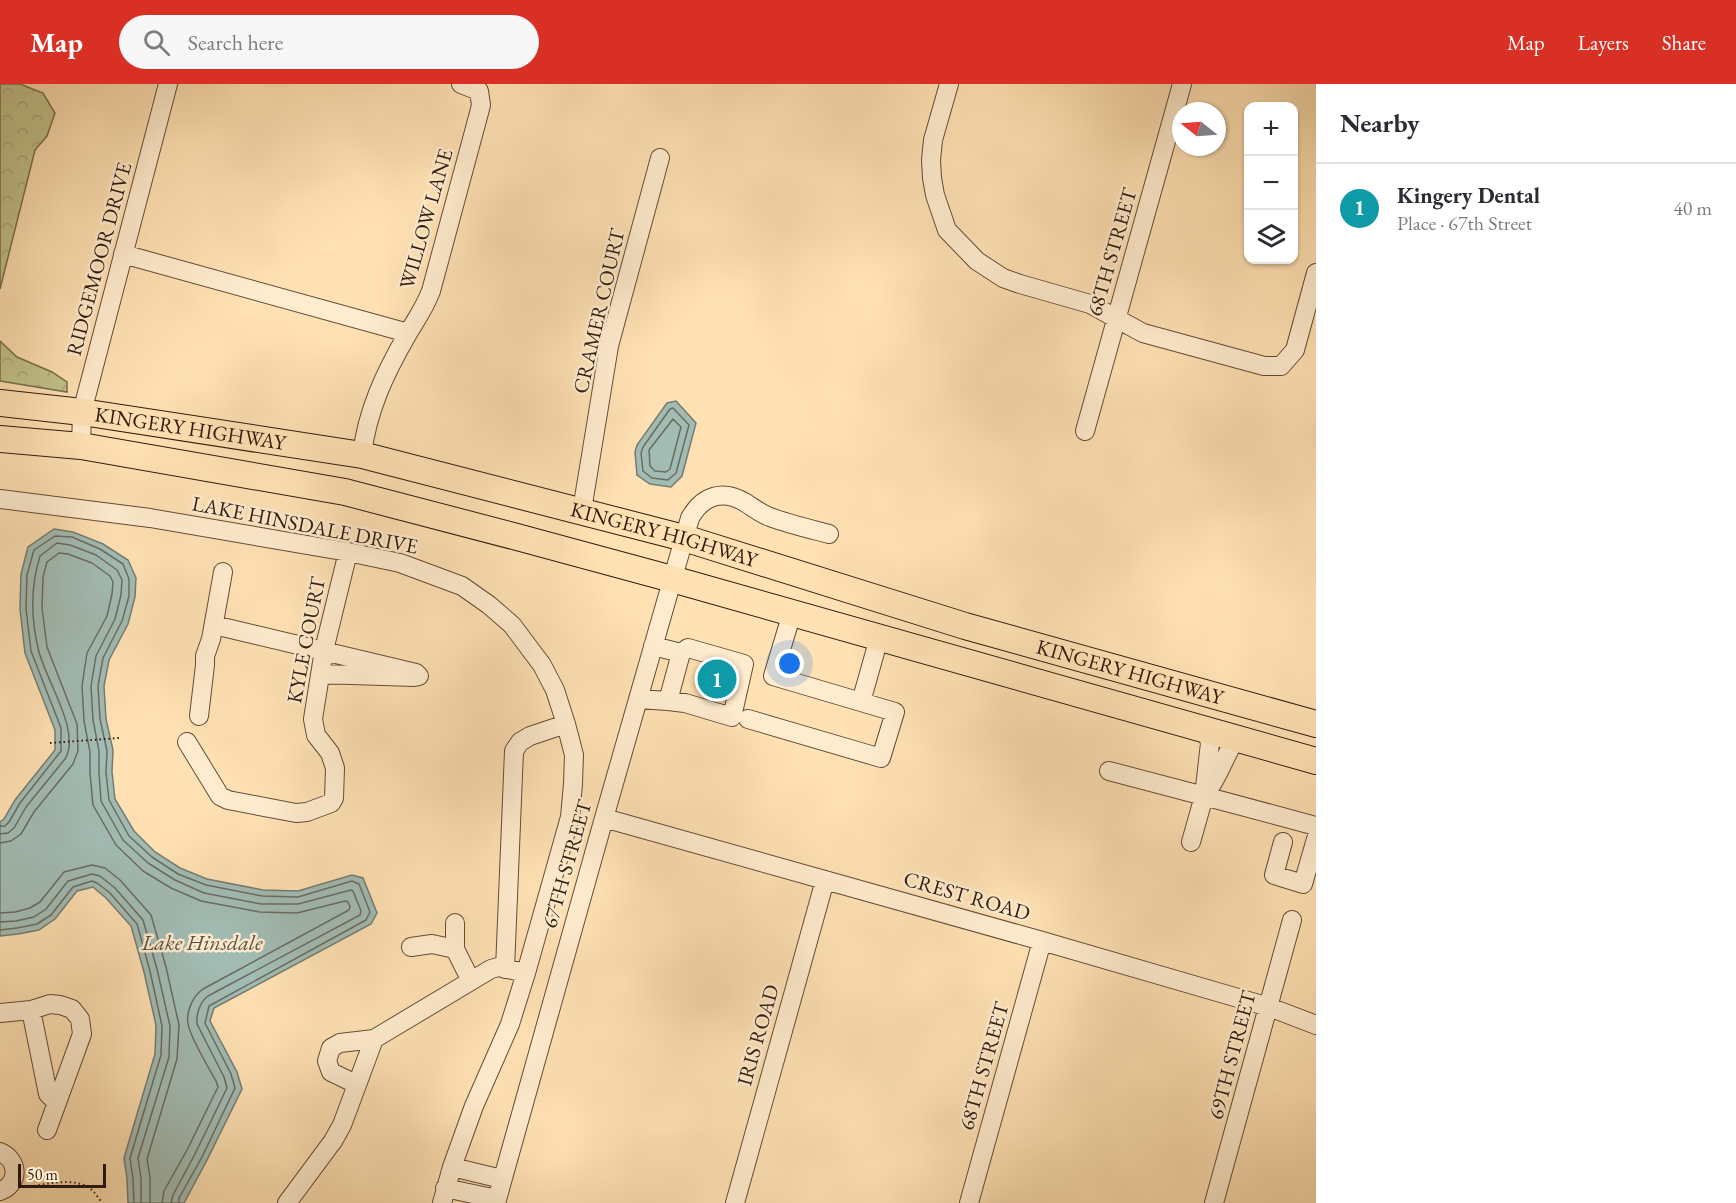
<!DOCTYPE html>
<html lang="en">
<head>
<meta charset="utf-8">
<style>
  :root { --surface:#fff; --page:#f7f7f7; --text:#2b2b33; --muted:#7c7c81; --line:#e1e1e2; --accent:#d93025 }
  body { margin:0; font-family:"EB Garamond",serif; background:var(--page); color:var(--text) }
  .controls { position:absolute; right:18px; top:18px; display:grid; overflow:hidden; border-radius:12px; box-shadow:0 2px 4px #0004 }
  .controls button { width:54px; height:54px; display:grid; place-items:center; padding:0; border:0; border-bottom:2px solid var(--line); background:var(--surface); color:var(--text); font:30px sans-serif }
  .compass { position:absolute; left:1172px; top:18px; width:54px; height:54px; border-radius:50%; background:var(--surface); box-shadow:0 2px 4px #0004; rotate:287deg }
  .scale { position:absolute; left:18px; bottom:15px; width:88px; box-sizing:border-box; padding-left:6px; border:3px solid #311b0e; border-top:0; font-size:16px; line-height:21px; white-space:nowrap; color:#311b0e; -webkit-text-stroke:4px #ffecce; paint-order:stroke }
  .you { position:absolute; left:790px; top:580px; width:21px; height:21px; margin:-15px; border:4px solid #fff; border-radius:50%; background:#1a73e8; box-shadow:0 0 0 9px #1a73e833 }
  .badge { display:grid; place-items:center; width:39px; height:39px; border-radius:50%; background:var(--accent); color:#fff; font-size:20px; font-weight:700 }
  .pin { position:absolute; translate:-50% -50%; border:3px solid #fff; box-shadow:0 2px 6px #0006 }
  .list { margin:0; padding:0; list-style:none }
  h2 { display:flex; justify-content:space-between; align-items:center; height:78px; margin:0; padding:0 24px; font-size:26px }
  h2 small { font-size:20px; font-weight:400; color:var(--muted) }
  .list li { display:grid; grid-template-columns:39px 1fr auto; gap:18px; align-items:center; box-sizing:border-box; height:90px; padding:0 24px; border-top:2px solid var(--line) }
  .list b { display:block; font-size:22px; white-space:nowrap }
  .list p { margin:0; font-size:20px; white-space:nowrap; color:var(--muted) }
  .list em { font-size:20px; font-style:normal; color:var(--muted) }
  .icon { flex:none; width:33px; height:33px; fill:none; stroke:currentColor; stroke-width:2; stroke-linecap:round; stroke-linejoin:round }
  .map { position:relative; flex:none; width:1316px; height:1119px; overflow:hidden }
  header { display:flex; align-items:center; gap:36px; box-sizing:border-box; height:84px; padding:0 30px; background:var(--accent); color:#fff }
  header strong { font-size:28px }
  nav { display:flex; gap:33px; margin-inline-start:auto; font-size:21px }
  .search { width:420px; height:54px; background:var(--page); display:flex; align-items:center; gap:15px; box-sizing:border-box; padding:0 21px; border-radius:33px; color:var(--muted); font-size:22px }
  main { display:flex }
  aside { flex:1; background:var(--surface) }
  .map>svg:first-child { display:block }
  .forest { fill:url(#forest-crowns); stroke:#7a6e4c; stroke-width:1.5 }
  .water { fill:#a2bcb4; stroke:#757c72; stroke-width:1.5 }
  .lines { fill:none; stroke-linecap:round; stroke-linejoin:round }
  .shore { stroke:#6a6c61; stroke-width:1.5 }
  .minor-casing { stroke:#644c37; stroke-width:20 }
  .highway-casing { stroke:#311b0e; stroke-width:28 }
  .path { stroke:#311b0e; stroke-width:2; stroke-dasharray:1.5 3; stroke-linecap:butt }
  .minor { stroke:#ffecce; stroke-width:18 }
  .highway { stroke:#ffe1b3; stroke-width:26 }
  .labels { text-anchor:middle; stroke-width:5; stroke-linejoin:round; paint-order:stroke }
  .street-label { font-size:21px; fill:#311b0e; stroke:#ffecce }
  .water-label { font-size:22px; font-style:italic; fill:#595348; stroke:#ffecce }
</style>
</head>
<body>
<header>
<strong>Map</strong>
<div class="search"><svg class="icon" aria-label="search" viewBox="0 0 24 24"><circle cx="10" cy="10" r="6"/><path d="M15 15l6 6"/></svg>Search here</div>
<nav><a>Map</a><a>Layers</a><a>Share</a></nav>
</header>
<main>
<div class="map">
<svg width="1316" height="1119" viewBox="0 0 1316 1119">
  <defs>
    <pattern id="forest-crowns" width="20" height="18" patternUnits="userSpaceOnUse" patternTransform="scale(1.5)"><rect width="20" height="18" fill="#c2c28b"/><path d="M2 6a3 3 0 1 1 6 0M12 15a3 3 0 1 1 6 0" fill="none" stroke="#a7a677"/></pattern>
  </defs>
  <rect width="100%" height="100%" fill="#ffe1b3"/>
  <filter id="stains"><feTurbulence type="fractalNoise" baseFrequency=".00333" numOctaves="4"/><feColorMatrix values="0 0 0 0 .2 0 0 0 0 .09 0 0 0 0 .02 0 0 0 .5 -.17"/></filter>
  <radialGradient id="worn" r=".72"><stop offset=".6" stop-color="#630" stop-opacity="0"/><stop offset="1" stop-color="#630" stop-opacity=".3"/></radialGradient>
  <path class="forest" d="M0 0H20L43 9 55 29 47 52 35 66 0 205Z
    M0 257 17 273 52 288 67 298V308L0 297Z"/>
  <path class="water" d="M676 317 696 339 682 392 671 403 650 400 637 391 635 368 637 361 667 319Z
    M54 445 73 448 103 460 128 476 136 494 135 513 128 540 109 576 104 602 106 635 113 666 112 688 115 715 134 747 155 768 180 784 207 795 263 806 298 807 352 791 363 794 377 829 371 840 214 924 210 937 237 988 242 1005 207 1076 184 1119H128L127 1095 124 1074 155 970 156 941 144 888 131 842 106 814 93 803 77 807 55 835 39 846 18 850 0 852V738L4 735 15 716 55 666V646L25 569 20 525 21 490 28 463Z"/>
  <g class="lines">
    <path class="shore" d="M673 324 689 341 676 389 668 396 652 394 643 387 641 369 643 363 670 325Z
      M673 335 681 343 670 385 666 388 655 387 650 382 649 366Z
      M0 742H5L9 738 20 719 61 667V644L31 567 26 525 27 491 34 466 55 452 72 453 100 465 123 480 129 495V512L122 537 103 574 98 602 100 635 107 667 106 689 109 716 129 752 152 773 178 790 206 801 262 812 298 813 352 797 359 800 370 828 366 836 209 922 205 939 231 990 235 1004 202 1073 179 1114V1119
      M0 750 8 749 14 744 26 723 65 675C82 647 44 594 38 564 31 534 31 501 40 472L57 459 70 461 96 471 117 486 122 496 121 511 115 535 96 572 91 602 93 636 99 667V689L101 717 123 756 148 779 175 796 204 809 261 820H298L351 806 353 807 361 827 360 831 208 912C200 918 196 930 197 940L224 993 227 1004 195 1070 173 1111 171 1119
      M0 759 11 757 21 750 34 728 73 680 78 667 77 640 47 563 42 524 43 493 47 478 59 469 68 470 92 479 110 492 113 498 112 510 107 532 87 569 82 602 84 637 90 668V689L93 721 116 761 143 787 171 804 201 817 260 828 297 829 345 817 348 818 350 823 349 826 203 905C193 912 186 927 188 939 189 952 209 984 216 997L218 1003 187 1066 164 1107 162 1119
      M0 829 15 828 30 824 40 818 64 788 92 781 105 784 120 796 151 831 166 883 179 941 177 975 147 1075 150 1093V1119
      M0 838 16 837 34 833 46 825 68 797 92 790 100 792 115 804 143 836 157 885 170 942 169 973 138 1074 141 1094V1119
      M0 846 17 844 37 840 51 831 73 803 92 797 97 799 110 809 137 840 150 887 162 942 161 971 130 1074 133 1095 134 1119"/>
    <defs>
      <path id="minor" d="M949 0 933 56 931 76 932 94 935 111 947 146 977 177 1003 194 1020 200 1090 220 1143 249 1264 282H1281L1295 266 1316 189
        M123 170 408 249
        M1085 347 1182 0
        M81 362 82 328 168 0
        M362 371C367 327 385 289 407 251 417 234 424 225 431 207L479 29 481 21 479 7 461 0
        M0 415 150 434 348 468 400 479 462 502 489 521 512 541 542 581 555 606 566 640 574 671 573 700 570 733 526 889 510 940 474 1022 452 1083 442 1119
        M582 426 609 262 660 74
        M792 529 773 592 861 618 879 554
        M214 541 416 589 419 592 414 593 320 590
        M638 615 668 617 681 569 653 562
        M668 617 685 619 732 633 744 580 688 564 681 569
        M199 632 205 581V572L211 555 223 488
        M748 635 881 674 895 628 861 618
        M187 658 220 712 228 716 296 729 307 728 331 719 334 714 335 684 330 669 316 651 313 635 324 566 348 468
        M1109 687 1204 712
        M1207 708C1219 691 1225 672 1236 654
        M1204 712 1210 659 1206 646
        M604 734 1042 857 1269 923 1316 941
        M1191 758 1204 712 1316 742
        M1283 758 1274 791 1303 800 1316 755
        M455 839V865L471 897
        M411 863 432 860 455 865
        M505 885 514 667 520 658 530 652 566 640
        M31 926 48 1010 57 1019
        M0 929 31 926 50 920 60 921 72 925 80 935 82 950 47 1046
        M356 1000 331 988 327 977 331 964 340 959 374 955
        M0 1068C19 1076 20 1100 0 1107
        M452 1083 502 1095
        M445 1104 497 1115
        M287 1119 333 1057 342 1041 374 955 491 885 498 883 526 889
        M496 1119 604 734 690 434C703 411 723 405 746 419 754 424 761 430 770 433 789 440 810 445 829 450
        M735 1119 825 796
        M969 1119 1042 857
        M1214 1119 1292 836"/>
      <g id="highway">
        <path id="s1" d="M0 319 82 328 362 371 684 454 965 542 1316 640"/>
        <path d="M0 355 81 362 345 408 517 453 672 495 1316 677"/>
      </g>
    </defs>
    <use href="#minor" class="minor-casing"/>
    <use href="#highway" class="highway-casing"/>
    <path class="path" d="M50 659 119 654
      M25 1103C46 1101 76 1091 93 1107 96 1110 99 1115 102 1119"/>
    <use href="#minor" class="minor"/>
    <use href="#highway" class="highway"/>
  </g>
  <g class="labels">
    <g class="street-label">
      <text transform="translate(426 135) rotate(-74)" y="7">WILLOW LANE</text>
      <text transform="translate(1112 168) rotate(-74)" y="7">68TH STREET</text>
      <text transform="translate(99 175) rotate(-75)" y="7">RIDGEMOOR DRIVE</text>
      <text transform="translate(599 227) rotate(-77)" y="7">CRAMER COURT</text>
      <text dy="7" stroke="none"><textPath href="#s1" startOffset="192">KINGERY HIGHWAY</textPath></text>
      <text transform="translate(305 441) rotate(11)" y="7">LAKE HINSDALE DRIVE</text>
      <text dy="7" stroke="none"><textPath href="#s1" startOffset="678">KINGERY HIGHWAY</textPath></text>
      <text transform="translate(306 556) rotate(-79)" y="7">KYLE COURT</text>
      <text dy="7" stroke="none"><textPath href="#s1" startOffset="1164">KINGERY HIGHWAY</textPath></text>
      <text transform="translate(567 780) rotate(-74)" y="7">67TH STREET</text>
      <text transform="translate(967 812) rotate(16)" y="7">CREST ROAD</text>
      <text transform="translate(758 951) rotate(-74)" y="7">IRIS ROAD</text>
      <text transform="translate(1232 971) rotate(-75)" y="7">69TH STREET</text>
      <text transform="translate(984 982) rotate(-74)" y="7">68TH STREET</text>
    </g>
    <g class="water-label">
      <text x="202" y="866">Lake Hinsdale</text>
    </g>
  </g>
  <rect width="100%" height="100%" filter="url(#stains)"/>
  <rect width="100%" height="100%" fill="url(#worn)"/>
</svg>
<div class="controls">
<button>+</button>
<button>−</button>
<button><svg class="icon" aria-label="layers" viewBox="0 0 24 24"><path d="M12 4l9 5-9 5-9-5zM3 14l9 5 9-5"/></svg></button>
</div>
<svg class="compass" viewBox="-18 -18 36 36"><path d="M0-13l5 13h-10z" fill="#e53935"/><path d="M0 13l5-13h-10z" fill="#7c7c81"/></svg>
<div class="scale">50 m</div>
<div class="you"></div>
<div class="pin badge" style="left:717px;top:595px;background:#0f9aa8">1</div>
</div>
<aside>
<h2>Nearby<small></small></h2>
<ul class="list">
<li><span class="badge" style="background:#0f9aa8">1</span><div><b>Kingery Dental</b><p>Place · 67th Street</p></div><em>40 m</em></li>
</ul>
</aside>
</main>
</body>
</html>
